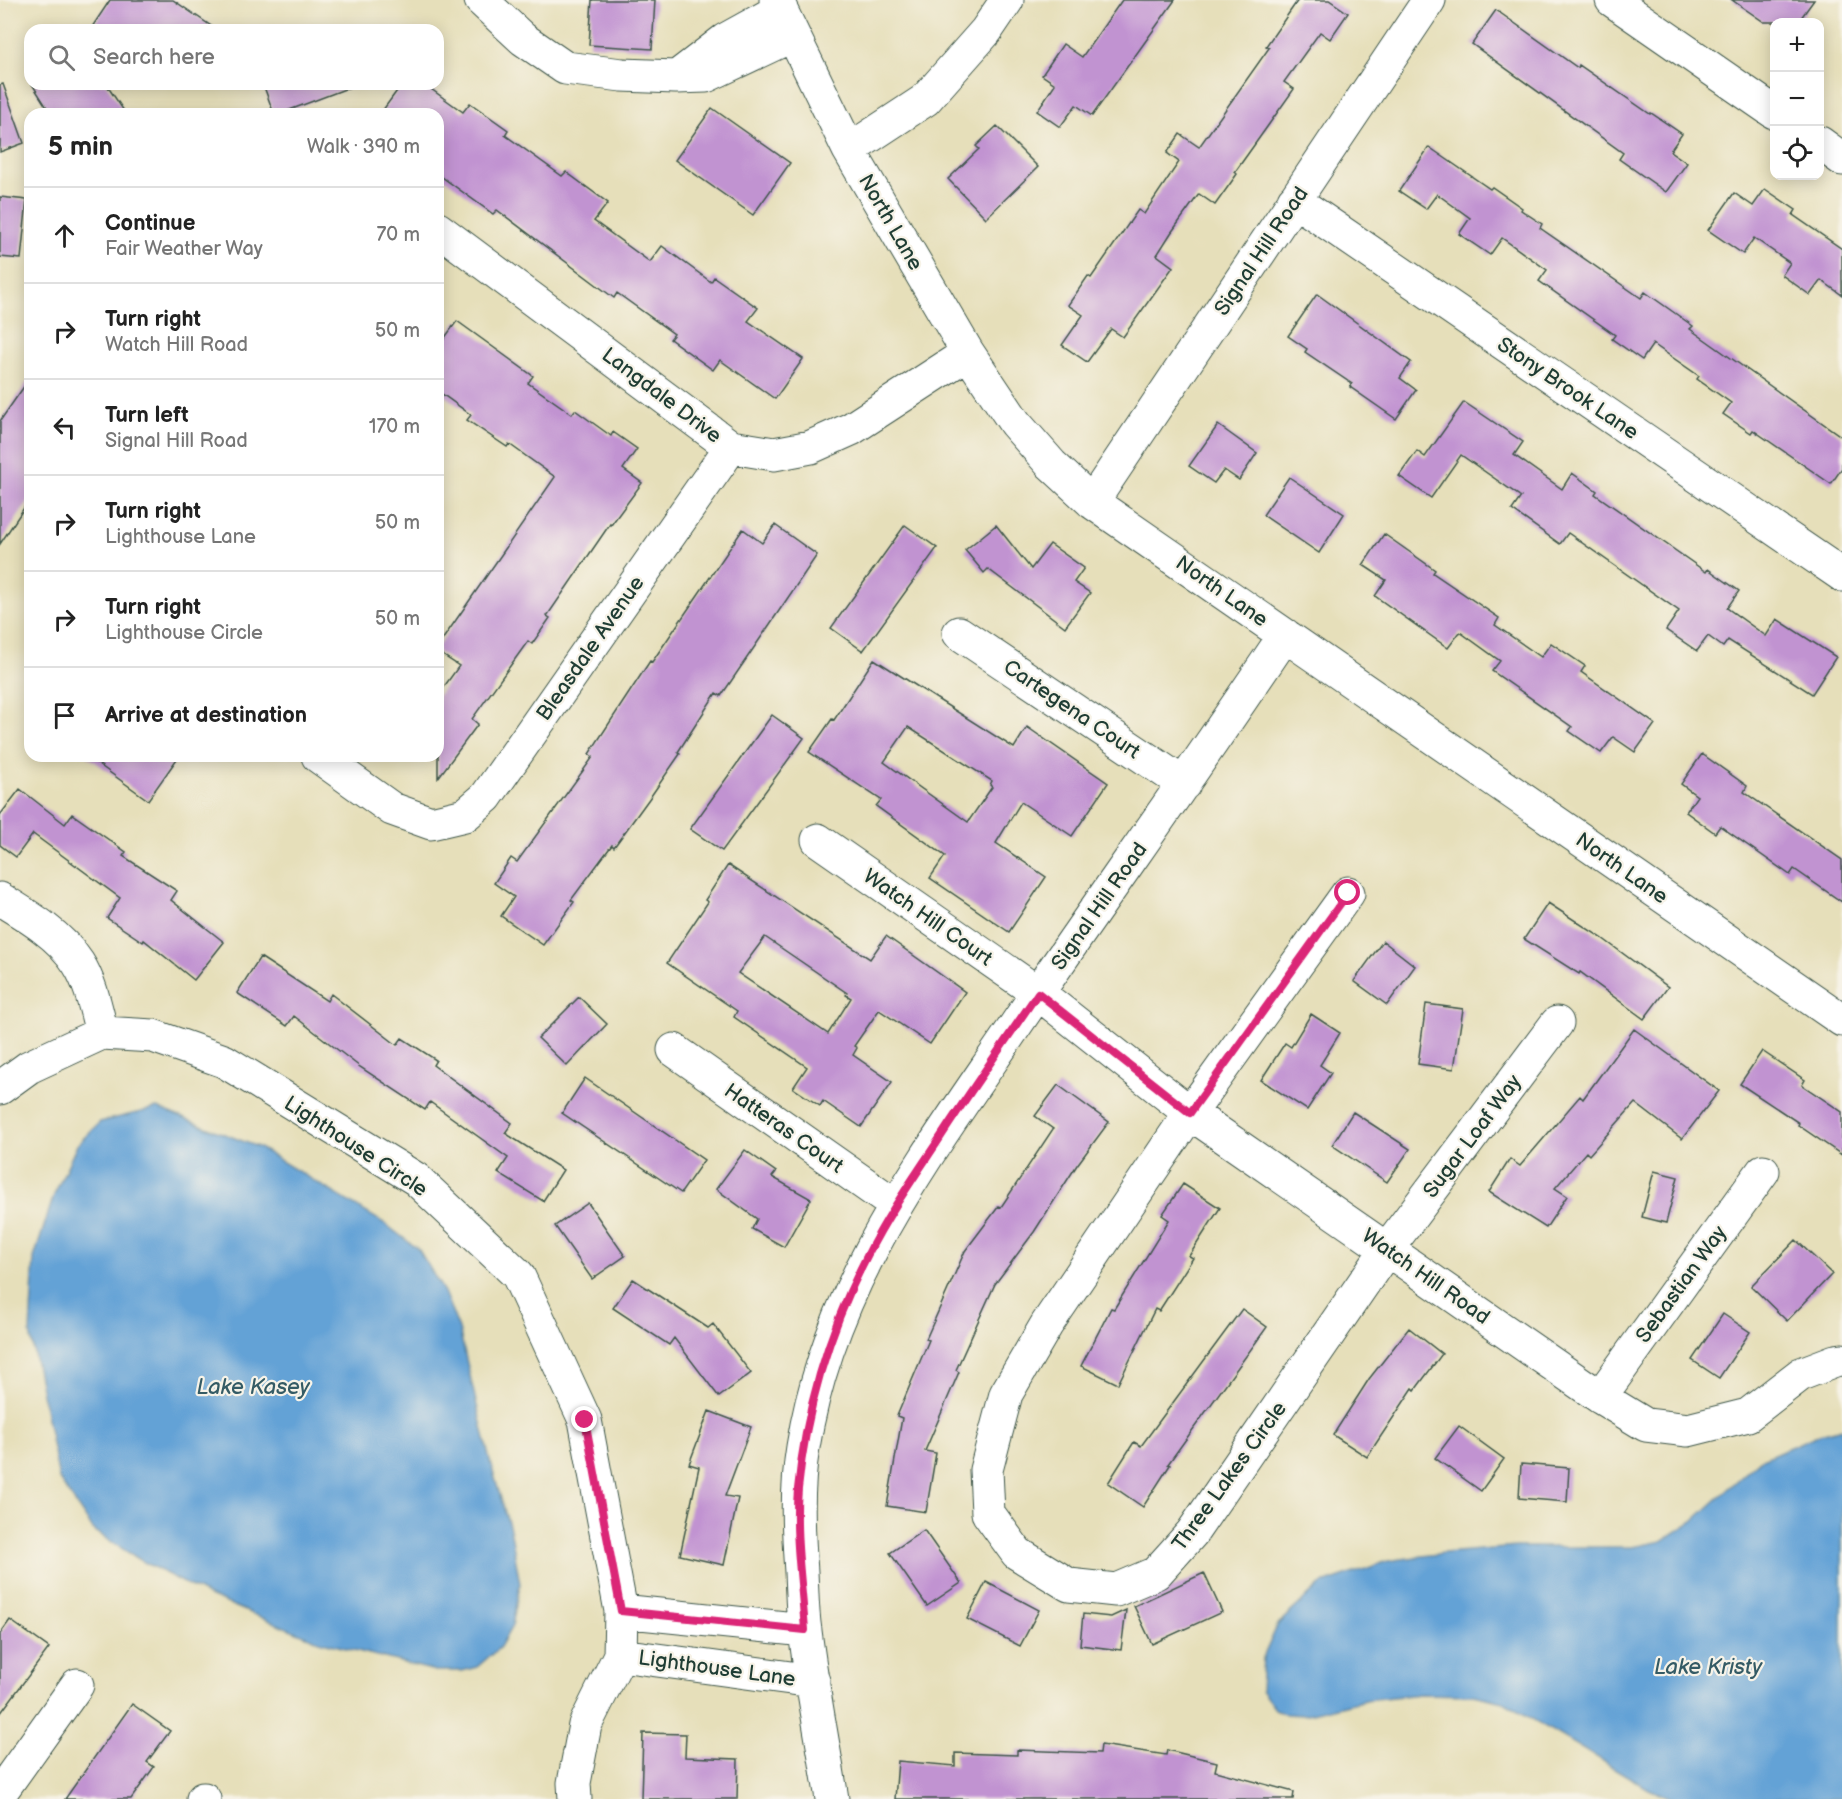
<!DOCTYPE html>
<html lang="en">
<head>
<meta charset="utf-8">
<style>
  :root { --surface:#fff; --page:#f2f2f2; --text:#222; --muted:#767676; --line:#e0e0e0 }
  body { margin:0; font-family:"Balsamiq Sans",sans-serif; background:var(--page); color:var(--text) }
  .controls { position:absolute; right:18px; top:18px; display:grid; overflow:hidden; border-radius:12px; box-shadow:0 3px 15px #0003 }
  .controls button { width:54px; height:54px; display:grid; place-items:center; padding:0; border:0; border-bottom:2px solid var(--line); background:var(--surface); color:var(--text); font:30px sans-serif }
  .stop { position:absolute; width:18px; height:18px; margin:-14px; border:4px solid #db2777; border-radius:50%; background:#fff }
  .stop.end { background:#db2777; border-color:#fff; box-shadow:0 2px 6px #0008 }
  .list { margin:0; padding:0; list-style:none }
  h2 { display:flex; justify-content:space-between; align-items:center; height:78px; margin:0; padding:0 24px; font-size:26px }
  h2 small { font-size:20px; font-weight:400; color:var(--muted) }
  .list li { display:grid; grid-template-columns:39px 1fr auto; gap:18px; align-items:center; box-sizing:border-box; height:96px; padding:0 24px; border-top:2px solid var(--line) }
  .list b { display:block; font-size:22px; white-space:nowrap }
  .list p { margin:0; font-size:20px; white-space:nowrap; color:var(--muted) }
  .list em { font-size:20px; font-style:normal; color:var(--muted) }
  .icon { flex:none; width:33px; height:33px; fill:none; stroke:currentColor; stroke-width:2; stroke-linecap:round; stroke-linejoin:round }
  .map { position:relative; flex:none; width:1842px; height:1799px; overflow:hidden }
  .search { position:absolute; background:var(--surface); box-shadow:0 3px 15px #0003; left:24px; top:24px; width:420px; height:66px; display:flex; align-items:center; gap:15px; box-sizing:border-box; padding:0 21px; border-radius:18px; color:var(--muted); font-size:22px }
  .panel { position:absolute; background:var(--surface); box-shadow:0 3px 15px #0003; left:24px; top:108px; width:420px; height:654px; border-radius:18px }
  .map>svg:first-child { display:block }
  .water { fill:#64a2d6; stroke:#427085; stroke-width:1.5 }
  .building { fill:#c193d1; fill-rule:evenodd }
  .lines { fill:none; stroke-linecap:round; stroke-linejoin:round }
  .minor-casing { stroke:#3d5548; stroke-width:35 }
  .minor { stroke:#fff; stroke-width:33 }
  .route { stroke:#db2777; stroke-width:8 }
  .labels { text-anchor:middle; stroke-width:4.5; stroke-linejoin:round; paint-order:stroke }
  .street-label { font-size:21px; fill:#1f3d34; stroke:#f7f3e8 }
  .water-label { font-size:22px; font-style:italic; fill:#345b65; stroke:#f7f3e8 }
</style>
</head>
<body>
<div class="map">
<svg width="1842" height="1799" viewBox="0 0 1842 1799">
  <rect width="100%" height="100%" fill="#f7f3e8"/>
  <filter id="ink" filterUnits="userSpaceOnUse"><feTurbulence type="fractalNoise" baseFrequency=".0167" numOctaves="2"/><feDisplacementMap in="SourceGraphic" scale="12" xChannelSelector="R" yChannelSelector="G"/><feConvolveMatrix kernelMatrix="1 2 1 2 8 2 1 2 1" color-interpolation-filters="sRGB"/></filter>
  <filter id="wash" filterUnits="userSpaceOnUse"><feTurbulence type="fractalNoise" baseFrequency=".008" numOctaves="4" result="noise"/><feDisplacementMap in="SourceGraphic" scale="24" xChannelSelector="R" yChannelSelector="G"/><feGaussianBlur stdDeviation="1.35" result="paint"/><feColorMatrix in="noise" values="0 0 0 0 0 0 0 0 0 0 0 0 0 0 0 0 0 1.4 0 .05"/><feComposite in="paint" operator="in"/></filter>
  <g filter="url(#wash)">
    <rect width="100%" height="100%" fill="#e6dfba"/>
    <path class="water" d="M157 1108 258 1147 384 1223 419 1250 444 1292 459 1329 490 1461 511 1533 520 1584 512 1626 500 1647 477 1667 462 1671H435L319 1641 209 1596 142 1561 94 1531 59 1479 30 1333 34 1258 54 1195 77 1145 100 1122Z
      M1842 1428V1799H1673L1649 1789 1504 1702 1473 1695 1420 1694 1365 1700 1304 1715 1286 1714 1275 1709 1261 1690 1263 1658 1278 1624 1320 1585 1388 1561 1444 1553 1517 1547H1633L1662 1541 1693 1521 1760 1460 1820 1434Z"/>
    <g id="blocks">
      <path class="building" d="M110 0H173L217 30H90Z
        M592 0H655L652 49 589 45Z
        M1122 0H1175L1092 116 1076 105 1060 127 1037 111 1055 84 1042 75 1063 44 1082 57Z
        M1298 0H1329L1348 13 1330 39 1320 32 1284 82 1294 89 1235 172 1237 174 1215 205 1199 194 1171 233 1157 255 1173 267 1123 337 1111 329 1087 362 1062 345 1083 315 1068 305 1088 276 1091 278 1138 210 1144 214 1179 162 1167 153 1180 134 1199 147 1269 48 1266 46Z
        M1732 0H1814L1798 22H1764Z
        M1496 10 1578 68 1579 65 1650 114 1651 113 1682 134 1670 151 1687 163 1666 192 1619 159 1623 153 1472 44Z
        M3 84 24 143 0 152V85Z
        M32 84H106L126 114H51Z
        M263 84H353V86L279 114H274Z
        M402 84H424L463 112 470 103 508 130 505 135 562 176 566 172 608 203 594 221 650 262 662 246 711 282 714 277 758 308 748 321 803 359 775 399 720 360 713 370 670 339 674 334 617 293 614 298 497 210 493 214 438 174V114H380Z
        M712 108 790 163 753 215 675 160Z
        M997 126 1038 167 986 218 948 179 979 149 976 146Z
        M1429 147 1490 189 1492 187 1522 208 1521 210 1542 224 1540 228 1641 298 1645 292 1693 326 1690 329 1842 437V468L1831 484 1753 430 1751 433 1723 414 1731 403 1697 379 1699 376 1653 344 1642 360 1612 339 1615 335 1539 281 1547 270 1502 238 1490 255 1459 234 1470 218 1437 194 1426 209 1399 191Z
        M1765 189 1796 210 1793 215 1842 249V295L1821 280 1810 295 1782 275 1790 263 1754 238 1743 254 1708 230 1734 193 1753 206Z
        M0 197 27 200 21 259 0 257Z
        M1317 294 1411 362 1400 378 1416 390 1396 419 1350 387 1352 384 1305 352 1307 349 1288 336Z
        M457 321 533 376 528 383 572 414 575 410 611 436 613 432 637 449 623 469 642 483 611 525 610 524 547 616 550 618 532 644 528 641 472 719 478 724 438 778V695L459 666 438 652V646L555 477 509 444 507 447 467 420 471 415 438 391V347Z
        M30 378V499L0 544V421Z
        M1464 402 1523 442 1514 455 1562 489 1572 473 1597 491 1595 494 1706 572 1708 569 1739 591 1727 608 1766 636 1777 619 1836 657 1812 694 1728 640 1723 647 1708 636 1697 651 1666 630 1679 611 1568 533 1560 544 1512 510 1521 497 1461 455 1431 498 1399 476 1417 451 1425 457Z
        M1218 425 1257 453 1239 480 1224 470 1214 483 1189 466Z
        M1289 477 1344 514 1319 553 1263 515Z
        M775 525 817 555 721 696 716 693 678 752 680 754 651 796 614 847 612 845 571 900 574 902 543 945 501 916 514 897 494 883 511 858 517 862 593 757 589 754 650 661 652 662 743 529 762 543Z
        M905 525 937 548 863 651 831 628Z
        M996 525 1031 569 1050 544 1084 568 1074 582 1090 593 1065 627 988 569 984 573 965 550Z
        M1384 534 1435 570 1433 573 1499 618 1495 625 1541 657 1551 643 1585 666 1581 672 1655 724 1635 752 1613 737 1601 753 1569 731 1572 727 1492 671 1500 661 1460 632 1448 648 1375 596 1386 580 1363 565Z
        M874 659 1014 748 1027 727 1108 783 1072 836 1021 802 996 843 1046 877 1009 932 930 878 945 856 876 806 881 800 809 752 832 719 834 720ZM908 727 992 781 990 785 992 787 968 822 884 762Z
        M772 715 804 738 722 851 690 829Z
        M1702 754 1747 786 1744 792 1842 860V902L1794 869 1790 875 1720 826 1715 833 1686 812 1697 796 1681 784Z
        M87 756H179L148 800Z
        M20 789 65 824 72 814 126 852 123 856 177 891 171 900 224 942 194 980 144 940 143 942 107 918 120 898 33 834 16 857 0 845V815Z
        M728 865 870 959 886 936 965 992 930 1044 879 1010 854 1046 857 1048 853 1055 892 1082 861 1127 823 1101 820 1106 793 1088 807 1067 734 1017 737 1011 667 963 708 902 705 900ZM765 937 847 993 846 995 851 998 828 1034 738 973Z
        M1548 903 1602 938 1668 987 1644 1019 1580 972 1579 974 1524 939Z
        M1383 941 1415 966 1387 1005 1354 981Z
        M260 957 327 1001 331 994 397 1045 402 1038 436 1060 433 1065 512 1123 505 1133 563 1170 543 1201 498 1173 508 1158 430 1102 425 1110 360 1067 294 1016 287 1026 237 993Z
        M579 997 607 1024 567 1066 538 1038Z
        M1426 1004 1463 1009 1454 1069 1418 1064Z
        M1311 1014 1340 1033 1320 1065 1331 1073 1307 1110 1261 1080 1285 1043 1291 1047Z
        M1634 1029 1719 1091 1682 1139 1635 1103 1589 1155 1586 1152 1555 1188 1567 1196 1546 1228 1489 1192 1510 1159 1520 1166 1580 1096 1583 1099Z
        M1762 1051 1805 1080 1802 1085 1842 1112V1155L1798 1125 1799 1123 1740 1084Z
        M585 1078 704 1160 681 1193 562 1113Z
        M1058 1085 1109 1122 1077 1165 1034 1232 995 1284 956 1370 959 1372 925 1451 936 1453 926 1512 887 1506 902 1418 897 1416 929 1340 926 1339 965 1251 999 1206 1001 1207 1053 1129 1035 1116Z
        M1353 1112 1410 1149 1387 1182 1332 1145Z
        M745 1150 776 1172 772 1177 811 1199 784 1247 752 1229 757 1219 716 1189Z
        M1654 1171 1678 1177 1666 1223 1642 1217Z
        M1183 1184 1220 1208 1189 1256 1193 1258 1159 1311 1155 1309 1118 1384 1081 1366 1111 1308 1114 1309 1169 1220 1162 1215Z
        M588 1203 625 1256 592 1279 555 1226Z
        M1796 1240 1832 1274 1787 1321 1751 1286Z
        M633 1279 708 1328 713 1324 751 1373 719 1397 674 1338 669 1345 613 1308Z
        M1242 1309 1267 1327 1168 1464 1170 1465 1143 1507 1108 1483 1134 1442 1141 1446Z
        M1723 1314 1750 1332 1719 1378 1692 1360Z
        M1409 1328 1442 1354 1415 1390 1413 1388 1367 1457 1333 1435 1369 1379Z
        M709 1411 751 1427 725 1496 738 1498 724 1565 680 1555 699 1467 689 1464Z
        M1459 1426 1504 1459 1481 1491 1435 1458Z
        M1521 1464 1569 1468 1567 1502 1519 1498Z
        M924 1530 961 1583 927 1606 890 1553Z
        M1204 1573 1222 1612 1152 1644 1134 1606Z
        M986 1582 1039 1610 1020 1646 967 1619Z
        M1126 1610 1121 1650 1080 1645 1083 1614 1111 1617Z
        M10 1620 49 1648 0 1714V1634Z
        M132 1704 170 1731 147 1762 154 1767 131 1799H65Z
        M643 1733 686 1734 685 1757 738 1759 737 1799H641Z
        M1101 1745 1166 1755 1167 1750 1217 1762 1215 1771 1294 1792 1293 1799H895L898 1761 955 1766V1753L1017 1755V1750L1100 1753Z"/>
    </g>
  </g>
  <g filter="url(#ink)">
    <use href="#blocks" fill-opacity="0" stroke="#3d5548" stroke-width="1.5"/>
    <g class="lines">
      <defs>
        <path id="minor" d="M481 0 523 39 565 68 622 75 676 77 706 76 793 35
          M776 0 849 150 968 353 1015 423 1051 464 1092 502 1842 1020
          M1612 0 1774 112
          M682 73 725 40 781 9
          M1820 143 1842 159
          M849 150 925 100 986 31 1007 0
          M1294 200 1842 575
          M438 229 731 447 774 454 811 447 851 429 968 353
          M1092 502 1429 0
          M959 633 1184 784
          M318 756 392 809 431 823 465 815 486 797 731 447
          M818 840 1038 993 1190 1113 1600 1397 1646 1425 1688 1430 1748 1415 1801 1374 1835 1361 1842 1360
          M1348 893 1190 1113 1047 1324 1006 1394 986 1470 988 1513 1017 1553 1069 1585 1116 1590 1156 1573 1192 1533 1387 1249 1557 1023
          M0 899C28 916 60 935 78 963 91 983 96 1010 102 1033
          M674 1050 895 1205
          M0 1088 29 1067 102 1033 153 1036 224 1061 416 1179 518 1275 585 1420 621 1611 620 1655 585 1725 574 1783 575 1799
          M1600 1397 1763 1171
          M621 1611 805 1630
          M620 1655 813 1681
          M0 1793 77 1685
          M203 1799H204
          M832 1799C823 1743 812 1687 805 1631 802 1611 802 1591 801 1572 798 1530 796 1489 803 1447 829 1284 923 1162 1013 1029 1103 897 1196 768 1285 635"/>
      </defs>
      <use href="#minor" class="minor-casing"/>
      <use href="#minor" class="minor"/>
    </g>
  </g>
  <g class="lines" filter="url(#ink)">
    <path class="route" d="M585 1420 621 1611 805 1630C802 1584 794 1535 798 1489 806 1408 830 1328 867 1256 887 1216 912 1180 936 1144 969 1093 1004 1043 1038 993L1190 1113 1348 893"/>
  </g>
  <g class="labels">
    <g class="street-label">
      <text transform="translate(891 222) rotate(60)" y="7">North Lane</text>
      <text transform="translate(1261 251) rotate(-56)" y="7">Signal Hill Road</text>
      <text transform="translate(1568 388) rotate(34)" y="7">Stony Brook Lane</text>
      <text transform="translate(662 395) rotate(37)" y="7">Langdale Drive</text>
      <text transform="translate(1222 591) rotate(35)" y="7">North Lane</text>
      <text transform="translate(590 648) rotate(-55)" y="7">Bleasdale Avenue</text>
      <text transform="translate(1072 709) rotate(34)" y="7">Cartegena Court</text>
      <text transform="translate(1622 868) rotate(35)" y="7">North Lane</text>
      <text transform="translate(1099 906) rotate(-55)" y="7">Signal Hill Road</text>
      <text transform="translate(928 917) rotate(35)" y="7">Watch Hill Court</text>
      <text transform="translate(784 1128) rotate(35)" y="7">Hatteras Court</text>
      <text transform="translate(1472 1136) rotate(-53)" y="7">Sugar Loaf Way</text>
      <text transform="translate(356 1146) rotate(33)" y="7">Lighthouse Circle</text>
      <text transform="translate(1426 1276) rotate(35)" y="7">Watch Hill Road</text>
      <text transform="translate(1681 1284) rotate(-54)" y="7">Sebastian Way</text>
      <text transform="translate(1229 1476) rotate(-54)" y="7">Three Lakes Circle</text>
      <text transform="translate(717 1668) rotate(8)" y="7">Lighthouse Lane</text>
    </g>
    <g class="water-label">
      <text x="253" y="1394">Lake Kasey</text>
      <text x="1708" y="1674">Lake Kristy</text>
    </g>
  </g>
</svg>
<div class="controls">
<button>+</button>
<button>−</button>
<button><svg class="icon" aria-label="locate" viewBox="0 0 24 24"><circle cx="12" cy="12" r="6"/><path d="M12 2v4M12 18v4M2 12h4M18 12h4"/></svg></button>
</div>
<div class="stop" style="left:1348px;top:893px"></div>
<div class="stop end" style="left:585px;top:1420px"></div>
<div class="search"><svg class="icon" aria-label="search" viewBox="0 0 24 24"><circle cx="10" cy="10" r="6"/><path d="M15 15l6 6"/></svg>Search here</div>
<section class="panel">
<h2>5 min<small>Walk · 390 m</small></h2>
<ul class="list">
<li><svg class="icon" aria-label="ahead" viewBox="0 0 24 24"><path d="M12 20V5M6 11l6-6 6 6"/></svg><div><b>Continue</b><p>Fair Weather Way</p></div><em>70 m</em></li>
<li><svg class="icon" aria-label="right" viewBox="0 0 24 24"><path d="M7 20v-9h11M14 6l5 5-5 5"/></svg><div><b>Turn right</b><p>Watch Hill Road</p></div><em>50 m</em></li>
<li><svg class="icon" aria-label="left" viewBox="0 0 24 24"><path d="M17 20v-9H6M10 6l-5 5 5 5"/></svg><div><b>Turn left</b><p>Signal Hill Road</p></div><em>170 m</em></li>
<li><svg class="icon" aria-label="right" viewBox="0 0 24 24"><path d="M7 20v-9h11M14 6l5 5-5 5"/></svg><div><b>Turn right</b><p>Lighthouse Lane</p></div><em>50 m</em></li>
<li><svg class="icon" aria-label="right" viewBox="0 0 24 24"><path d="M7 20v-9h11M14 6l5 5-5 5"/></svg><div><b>Turn right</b><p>Lighthouse Circle</p></div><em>50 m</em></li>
<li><svg class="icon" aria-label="arrive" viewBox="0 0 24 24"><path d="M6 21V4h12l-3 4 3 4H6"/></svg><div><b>Arrive at destination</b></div></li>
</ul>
</section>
</div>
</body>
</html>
